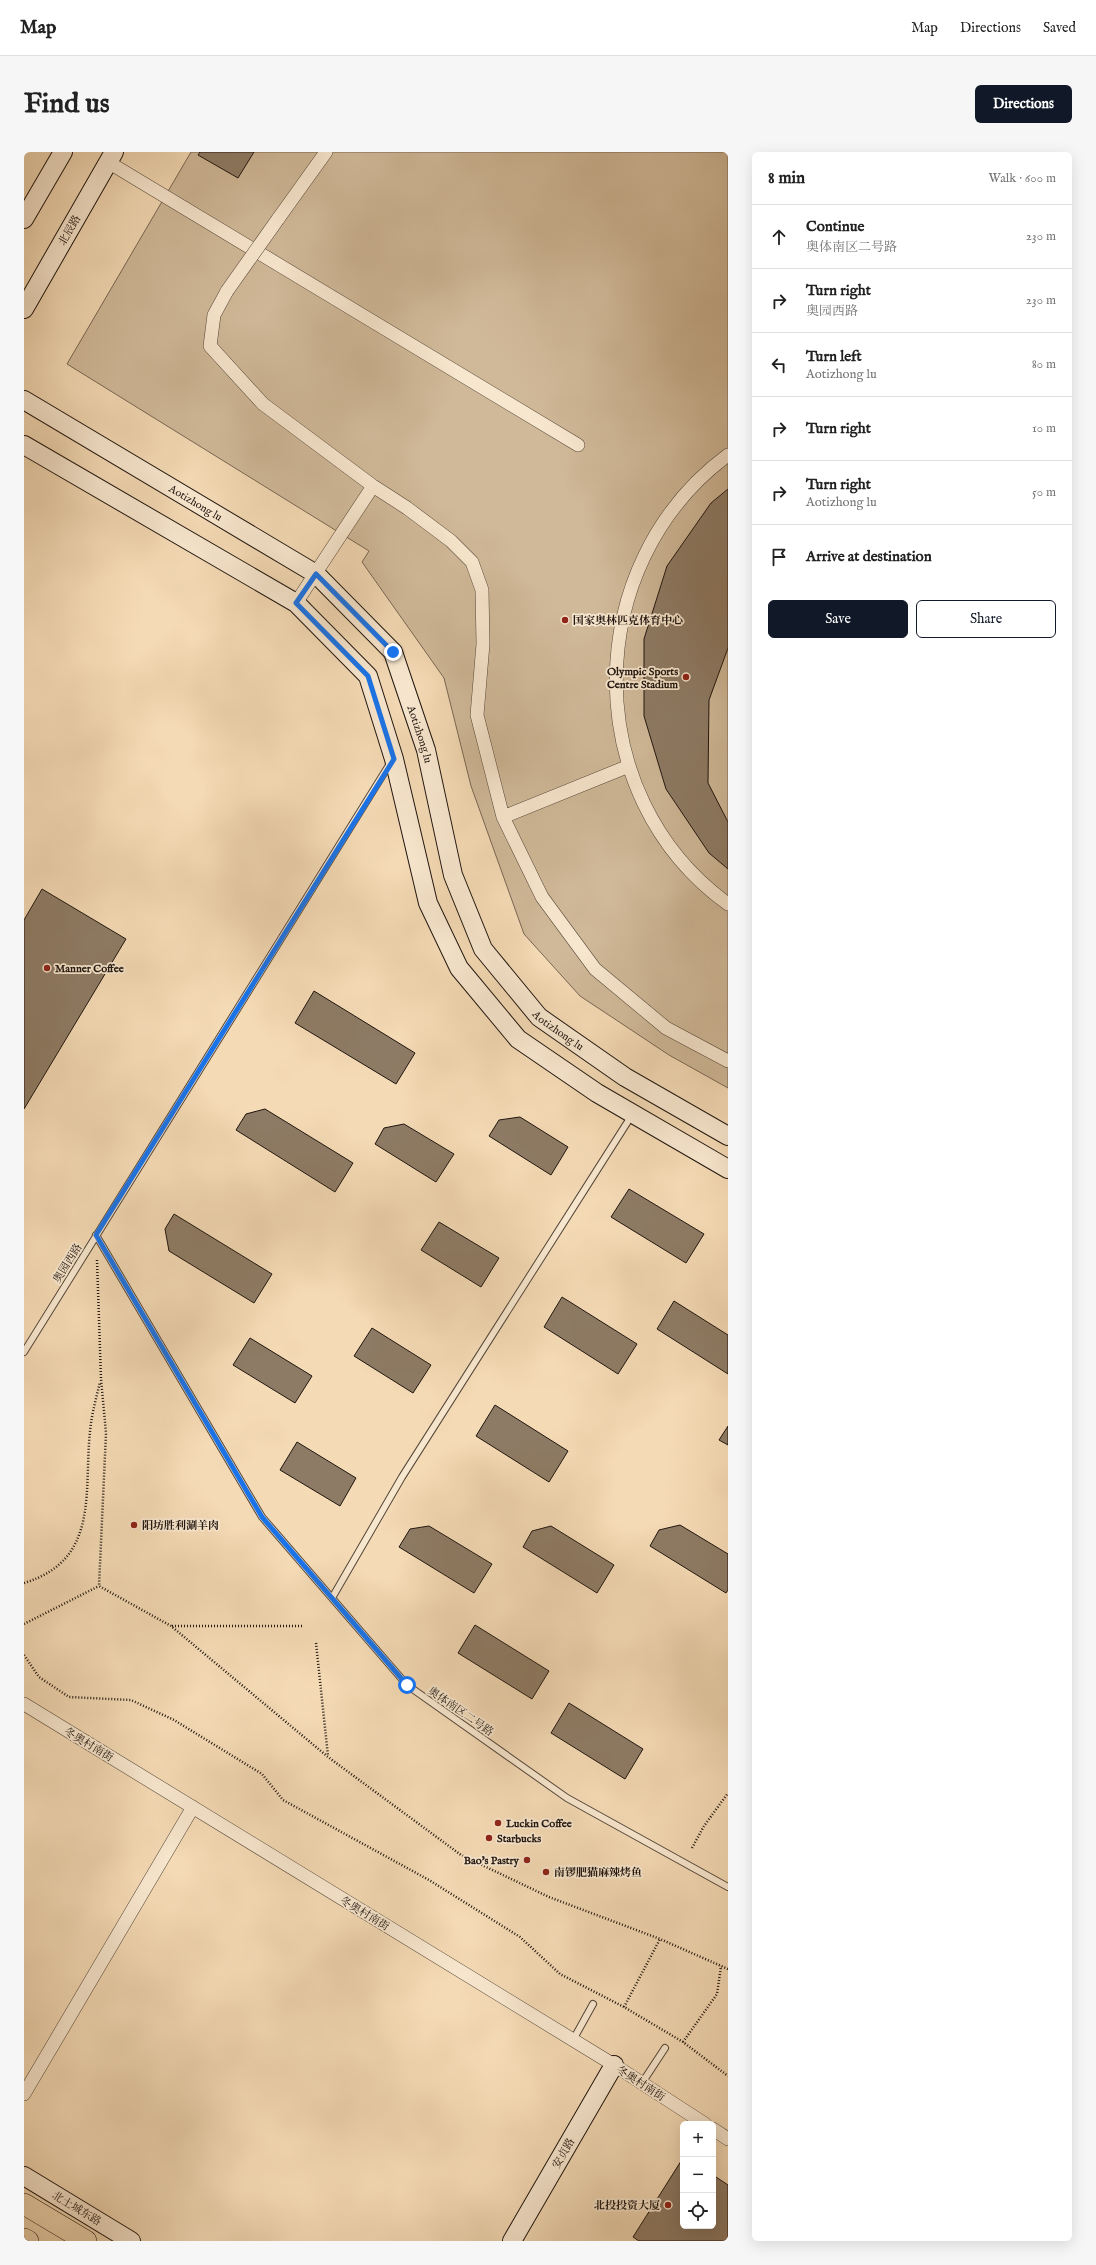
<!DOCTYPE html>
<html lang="en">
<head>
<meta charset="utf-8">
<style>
  :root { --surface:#fff; --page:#f6f6f6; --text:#222; --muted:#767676; --line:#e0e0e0; --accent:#111827 }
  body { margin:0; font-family:"IM FELL English","Noto Serif SC",serif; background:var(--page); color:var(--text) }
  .controls { position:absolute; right:12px; bottom:12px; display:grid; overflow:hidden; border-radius:6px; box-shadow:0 4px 16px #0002 }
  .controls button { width:36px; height:36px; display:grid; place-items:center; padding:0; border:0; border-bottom:1px solid var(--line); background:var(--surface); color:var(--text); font:20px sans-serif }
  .stop { position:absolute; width:12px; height:12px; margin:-9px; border:3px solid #1a73e8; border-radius:50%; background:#fff }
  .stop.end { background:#1a73e8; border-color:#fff; box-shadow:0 1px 4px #0008 }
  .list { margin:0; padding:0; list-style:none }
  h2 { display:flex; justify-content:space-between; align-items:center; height:52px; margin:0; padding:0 16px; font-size:17px }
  h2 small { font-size:13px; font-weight:400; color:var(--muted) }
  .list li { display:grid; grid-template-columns:26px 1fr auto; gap:12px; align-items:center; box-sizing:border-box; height:64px; padding:0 16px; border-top:1px solid var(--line) }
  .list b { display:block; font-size:15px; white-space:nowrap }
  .list p { margin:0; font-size:13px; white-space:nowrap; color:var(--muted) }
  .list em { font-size:13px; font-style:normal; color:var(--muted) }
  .actions { display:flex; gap:8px; padding:12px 16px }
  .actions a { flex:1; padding:9px 0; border:1px solid var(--accent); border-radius:6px; text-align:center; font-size:14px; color:var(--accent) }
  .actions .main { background:var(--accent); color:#fff }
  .icon { flex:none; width:22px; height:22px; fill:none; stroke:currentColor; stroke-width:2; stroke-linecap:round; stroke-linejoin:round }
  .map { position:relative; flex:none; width:704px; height:2089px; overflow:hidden; border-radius:6px }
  header { display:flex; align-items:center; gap:24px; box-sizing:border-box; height:56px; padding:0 20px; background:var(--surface); border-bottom:1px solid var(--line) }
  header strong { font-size:19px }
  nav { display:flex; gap:22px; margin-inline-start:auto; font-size:14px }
  .intro { display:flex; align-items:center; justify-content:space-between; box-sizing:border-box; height:96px; padding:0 24px }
  h1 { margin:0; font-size:28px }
  .button { padding:10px 18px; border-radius:6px; background:var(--accent); color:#fff; font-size:14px; font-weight:700 }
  main { display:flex; gap:24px; padding:0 24px }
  aside { flex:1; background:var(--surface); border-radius:6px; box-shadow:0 4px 16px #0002 }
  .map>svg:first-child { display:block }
  .green { fill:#d0b999; stroke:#786754 }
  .building { fill:#8e7b65; stroke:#1f150f }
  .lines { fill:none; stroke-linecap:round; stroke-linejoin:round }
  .lane-casing { stroke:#544638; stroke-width:8 }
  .street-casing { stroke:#544638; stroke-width:14 }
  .secondary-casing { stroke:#1f150f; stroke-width:20 }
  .primary-casing { stroke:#1f150f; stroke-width:22 }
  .path { stroke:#1f150f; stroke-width:2.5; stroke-dasharray:1 2; stroke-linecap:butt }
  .lane { stroke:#f8e7cf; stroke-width:6 }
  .street { stroke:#f8e7cf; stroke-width:13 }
  .secondary { stroke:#f8e7cf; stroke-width:18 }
  .primary { stroke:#f4dab5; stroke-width:21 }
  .street-bridge-casing { stroke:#544638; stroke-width:14; stroke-linecap:butt }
  .street-bridge { stroke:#f8e7cf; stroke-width:13 }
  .route { stroke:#1a73e8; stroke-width:5 }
  .poi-dot { fill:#8f2418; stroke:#f8e7cf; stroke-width:1.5 }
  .labels { text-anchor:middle; stroke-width:3.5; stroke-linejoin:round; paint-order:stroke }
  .street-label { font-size:11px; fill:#1f150f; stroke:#f8e7cf }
  .poi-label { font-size:11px; font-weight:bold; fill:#1f150f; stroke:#f8e7cf; text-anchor:start }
</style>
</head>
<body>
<header>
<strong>Map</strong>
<nav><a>Map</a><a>Directions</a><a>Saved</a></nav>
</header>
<div class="intro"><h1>Find us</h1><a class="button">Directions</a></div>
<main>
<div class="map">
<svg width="704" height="2089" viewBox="0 0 704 2089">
  <rect width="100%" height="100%" fill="#f4dab5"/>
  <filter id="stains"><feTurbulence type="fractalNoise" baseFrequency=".005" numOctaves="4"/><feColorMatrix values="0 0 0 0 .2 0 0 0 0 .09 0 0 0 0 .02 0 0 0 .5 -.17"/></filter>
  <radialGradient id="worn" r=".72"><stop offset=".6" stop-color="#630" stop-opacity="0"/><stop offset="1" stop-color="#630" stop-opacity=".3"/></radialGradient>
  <path class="green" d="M167 0H704V936L645 903 556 844 500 782 447 634 420 526 338 410 345 399 43 212Z"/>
  <path class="building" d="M176 0H230L214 26 174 3Z
    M704 337V496L685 548 684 631 704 670V717L685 701 642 637 620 564V487L643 414 687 351Z
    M18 737 102 787 0 957V768Z
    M290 839 391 901 372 932 271 871Z
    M241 957 329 1011 311 1040 212 978 222 962Z
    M496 965 544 995 527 1023 465 984 475 968Z
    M380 972 430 1002 412 1030 351 992 360 976Z
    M605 1037 680 1082 662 1111 587 1065Z
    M150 1062 248 1122 230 1151 145 1099 141 1077Z
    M415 1070 475 1106 457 1135 397 1098Z
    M538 1145 613 1192 594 1222 520 1175Z
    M650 1149 704 1183V1222L633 1177Z
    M348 1176 407 1213 389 1241 330 1204Z
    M226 1186 288 1224 271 1251 209 1213Z
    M471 1253 544 1299 525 1330 452 1284Z
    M704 1274V1293L695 1288Z
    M273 1290 332 1326 316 1354 256 1318Z
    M656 1373 704 1402V1438L702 1441 626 1394 635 1378Z
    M405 1374 468 1412 450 1441 375 1395 386 1377Z
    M527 1374 590 1413 573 1441 499 1395 508 1379Z
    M451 1473 525 1519 508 1547 434 1501Z
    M545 1551 619 1597 601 1627 527 1581Z
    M659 2006V2074H689V2023L704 2033V2089H615L609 2085Z"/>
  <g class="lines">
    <defs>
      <path id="lane" d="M72 1083 238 1365 383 1533 543 1646 704 1735
        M0 1200 367 610
        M308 1446 378 1325 608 963
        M549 1888 569 1852
        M618 1931 641 1896"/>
      <path id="street" d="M84 10 554 293
        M254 67 302 0
        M203 139 190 163 186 194 239 252 349 334 383 356 427 389 448 410 458 438 459 492 453 563 479 665 518 745 571 817 642 876 704 909
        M704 303C556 412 554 644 704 752
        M272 451 349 334
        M479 665 605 614
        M0 1552 590 1913 681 1972
        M0 1942 169 1655
        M689 1977 704 1987"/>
      <g id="secondary">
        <path d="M0 67 39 0"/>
        <path d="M0 157 90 0"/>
        <path id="s1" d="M0 248 292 422 369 500 402 598 429 723 459 797 515 865 601 925 704 984"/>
        <path d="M0 293 272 451 344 524 370 607 404 751 435 816 494 887 573 941 704 1017"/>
        <path d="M0 2024 107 2089"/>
        <path d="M488 2089 590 1913"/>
      </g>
      <path id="primary" d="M0 2052 62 2089
        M0 2087 4 2089"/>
    </defs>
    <use href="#lane" class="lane-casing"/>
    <use href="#street" class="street-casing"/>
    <use href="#secondary" class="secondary-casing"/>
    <use href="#primary" class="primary-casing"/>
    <path class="path" d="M73 1108 77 1227 82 1281 75 1434 147 1474 304 1605 437 1703 525 1745 636 1787 704 1817
      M0 1431C79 1407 58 1335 67 1271 69 1257 73 1243 76 1230
      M0 1472 75 1434
      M148 1474H278
      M292 1491 304 1604
      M0 1503 15 1525 45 1545 107 1548 150 1568 238 1622 259 1648 405 1728 496 1785 536 1822 600 1855 659 1890 704 1924
      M668 1696 680 1674 704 1641
      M600 1855 636 1787
      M659 1890 693 1842 697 1814"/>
    <use href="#lane" class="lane"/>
    <use href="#street" class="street"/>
    <use href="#secondary" class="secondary"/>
    <use href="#primary" class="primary"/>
    <defs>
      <path id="street-bridge" d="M203 139 254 67"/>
    </defs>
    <use href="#street-bridge" class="street-bridge-casing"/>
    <use href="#street-bridge" class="street-bridge"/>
  </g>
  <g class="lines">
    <path class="route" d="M369 500 292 422 272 451 344 524 370 607 72 1083 238 1365 383 1533"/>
  </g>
  <g class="poi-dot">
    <circle cx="541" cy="468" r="4"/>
    <circle cx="662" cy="525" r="4"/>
    <circle cx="23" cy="816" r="4"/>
    <circle cx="110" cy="1373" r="4"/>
    <circle cx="474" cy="1671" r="4"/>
    <circle cx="465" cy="1686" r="4"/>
    <circle cx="503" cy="1708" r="4"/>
    <circle cx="522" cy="1720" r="4"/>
    <circle cx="644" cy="2053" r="4"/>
  </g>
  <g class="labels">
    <g class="street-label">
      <text transform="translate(45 78) rotate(-60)" y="4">北辰路</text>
      <text dy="4" stroke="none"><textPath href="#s1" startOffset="200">Aotizhong lu</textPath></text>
      <text dy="4" stroke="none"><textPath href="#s1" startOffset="536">Aotizhong lu</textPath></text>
      <text dy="4" stroke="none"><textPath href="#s1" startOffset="872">Aotizhong lu</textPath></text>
      <text transform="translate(43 1111) rotate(-58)" y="4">奥园西路</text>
      <text transform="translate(437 1559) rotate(35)" y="4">奥体南区二号路</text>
      <text transform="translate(65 1592) rotate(31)" y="4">冬奥村南街</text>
      <text transform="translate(341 1761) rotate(31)" y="4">冬奥村南街</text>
      <text transform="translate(617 1931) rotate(33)" y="4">冬奥村南街</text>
      <text transform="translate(539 2001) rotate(-60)" y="4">安贞路</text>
      <text transform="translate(53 2056) rotate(31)" y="4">北土城东路</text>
    </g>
    <g class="poi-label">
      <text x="549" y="472">国家奥林匹克体育中心</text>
      <text x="654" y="523" text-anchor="end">Olympic Sports<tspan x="654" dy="13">Centre Stadium</tspan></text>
      <text x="31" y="820">Manner Coffee</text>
      <text x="118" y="1377">阳坊胜利涮羊肉</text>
      <text x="482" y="1675">Luckin Coffee</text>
      <text x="473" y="1690">Starbucks</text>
      <text x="495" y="1712" text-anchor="end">Bao's Pastry</text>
      <text x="530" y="1724">南锣肥猫麻辣烤鱼</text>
      <text x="636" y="2057" text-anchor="end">北投投资大厦</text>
    </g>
  </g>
  <rect width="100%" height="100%" filter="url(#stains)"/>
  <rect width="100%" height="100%" fill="url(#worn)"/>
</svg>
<div class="controls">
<button>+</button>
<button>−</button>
<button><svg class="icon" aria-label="locate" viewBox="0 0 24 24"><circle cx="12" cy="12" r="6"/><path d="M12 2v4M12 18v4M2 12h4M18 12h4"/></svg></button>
</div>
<div class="stop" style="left:383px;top:1533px"></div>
<div class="stop end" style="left:369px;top:500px"></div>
</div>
<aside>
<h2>8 min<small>Walk · 600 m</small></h2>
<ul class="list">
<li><svg class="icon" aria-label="ahead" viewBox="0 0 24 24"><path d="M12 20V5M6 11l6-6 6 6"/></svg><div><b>Continue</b><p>奥体南区二号路</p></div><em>230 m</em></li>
<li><svg class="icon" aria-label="right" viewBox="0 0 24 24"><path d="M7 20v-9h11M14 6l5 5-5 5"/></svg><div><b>Turn right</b><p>奥园西路</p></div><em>230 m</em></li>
<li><svg class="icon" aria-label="left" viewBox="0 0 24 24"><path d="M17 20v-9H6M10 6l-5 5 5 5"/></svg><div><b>Turn left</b><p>Aotizhong lu</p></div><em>80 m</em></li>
<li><svg class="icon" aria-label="right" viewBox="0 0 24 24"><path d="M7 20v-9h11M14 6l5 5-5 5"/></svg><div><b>Turn right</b></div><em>10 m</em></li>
<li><svg class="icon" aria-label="right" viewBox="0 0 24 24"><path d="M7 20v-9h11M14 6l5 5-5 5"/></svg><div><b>Turn right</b><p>Aotizhong lu</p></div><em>50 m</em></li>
<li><svg class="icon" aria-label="arrive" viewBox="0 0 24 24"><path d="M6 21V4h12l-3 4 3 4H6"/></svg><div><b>Arrive at destination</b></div></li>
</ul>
<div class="actions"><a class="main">Save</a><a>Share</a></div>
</aside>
</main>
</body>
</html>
